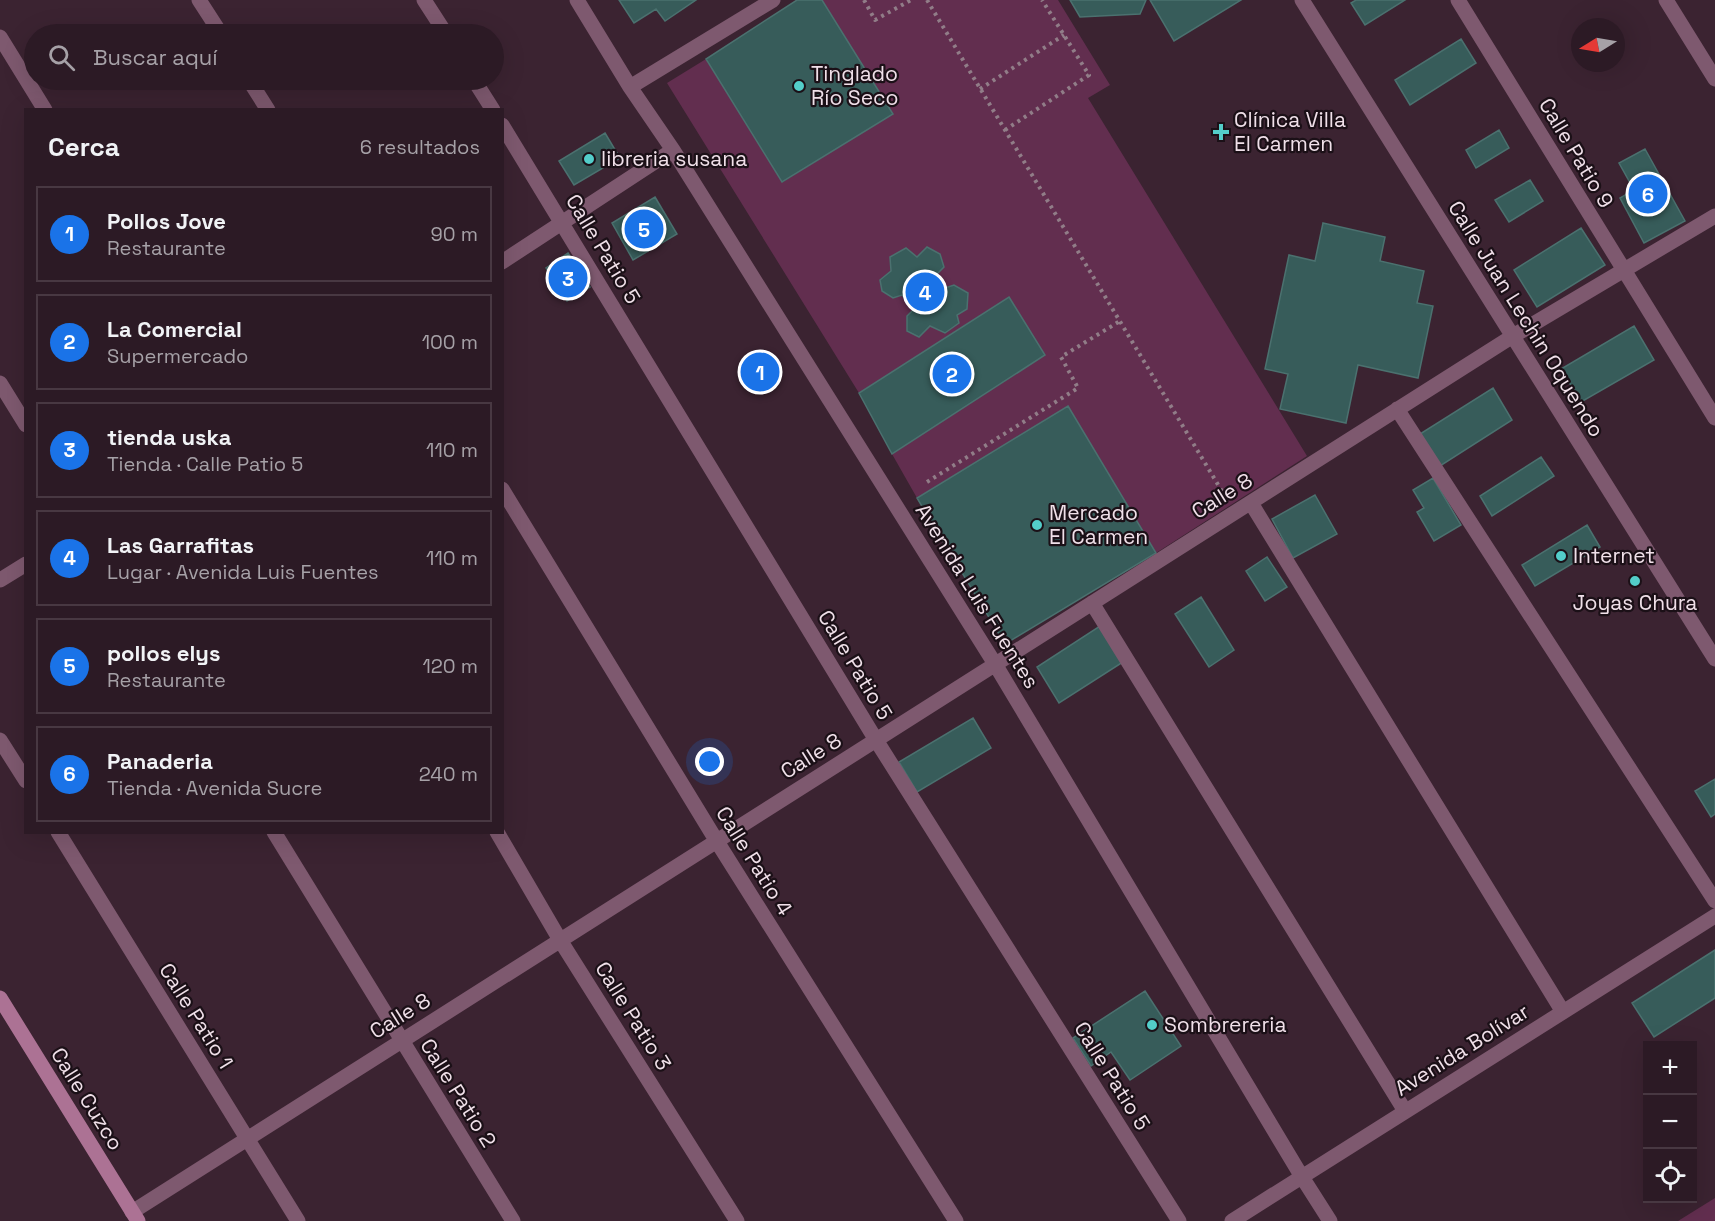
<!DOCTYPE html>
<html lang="es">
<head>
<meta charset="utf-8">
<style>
  :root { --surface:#2c1a25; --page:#382732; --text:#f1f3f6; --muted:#a6a1a7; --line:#483842; --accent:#1a73e8 }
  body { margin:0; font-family:"Space Grotesk",sans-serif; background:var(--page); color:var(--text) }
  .controls { position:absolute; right:18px; bottom:18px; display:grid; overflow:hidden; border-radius:0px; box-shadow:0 6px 24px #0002 }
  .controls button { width:54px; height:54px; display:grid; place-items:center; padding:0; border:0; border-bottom:2px solid var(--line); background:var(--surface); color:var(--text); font:30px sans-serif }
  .compass { position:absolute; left:1571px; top:18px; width:54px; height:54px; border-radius:50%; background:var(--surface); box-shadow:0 6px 24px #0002; rotate:259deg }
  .you { position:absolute; left:710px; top:762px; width:21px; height:21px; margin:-15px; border:4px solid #fff; border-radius:50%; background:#1a73e8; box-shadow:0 0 0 9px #1a73e833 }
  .badge { display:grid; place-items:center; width:39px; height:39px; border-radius:50%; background:var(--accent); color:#fff; font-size:20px; font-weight:700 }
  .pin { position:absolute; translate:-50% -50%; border:3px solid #fff; box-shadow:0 2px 6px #0006 }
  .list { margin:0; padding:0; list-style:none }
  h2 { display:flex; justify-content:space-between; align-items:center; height:78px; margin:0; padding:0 24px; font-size:26px }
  h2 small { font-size:20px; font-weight:400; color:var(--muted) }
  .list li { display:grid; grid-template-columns:39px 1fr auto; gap:18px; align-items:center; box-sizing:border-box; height:96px; margin:0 12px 12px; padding:0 12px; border:2px solid var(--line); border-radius:0px }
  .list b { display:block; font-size:22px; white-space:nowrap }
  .list p { margin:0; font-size:20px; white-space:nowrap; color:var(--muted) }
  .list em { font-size:20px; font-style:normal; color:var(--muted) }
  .icon { flex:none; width:33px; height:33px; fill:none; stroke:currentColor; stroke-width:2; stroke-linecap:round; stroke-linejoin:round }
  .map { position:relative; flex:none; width:1715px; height:1221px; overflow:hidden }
  .search { position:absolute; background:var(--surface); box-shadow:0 6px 24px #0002; left:24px; top:24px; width:480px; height:66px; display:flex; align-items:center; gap:15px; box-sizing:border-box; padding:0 21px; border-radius:33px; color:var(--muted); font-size:22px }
  .panel { position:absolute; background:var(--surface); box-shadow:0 6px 24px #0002; left:24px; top:108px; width:480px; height:726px; border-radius:0px }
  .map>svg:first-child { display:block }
  .green { fill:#622e4f }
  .building { fill:#375c5a; stroke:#4b716f; stroke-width:1.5 }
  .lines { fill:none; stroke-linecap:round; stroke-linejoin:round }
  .path { stroke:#917d88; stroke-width:4; stroke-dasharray:3 4.5; stroke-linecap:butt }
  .street { stroke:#7e596f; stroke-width:15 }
  .secondary { stroke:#ac7294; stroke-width:15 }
  .poi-dot { fill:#53cdc9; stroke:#1b1017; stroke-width:2 }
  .labels { text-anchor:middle; stroke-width:4.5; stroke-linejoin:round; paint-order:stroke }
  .poi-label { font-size:21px; fill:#f0e0e9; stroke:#1b1017; text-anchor:start }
  .street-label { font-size:21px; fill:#f0e0e9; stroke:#1b1017 }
</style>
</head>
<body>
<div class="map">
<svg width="1715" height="1221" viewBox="0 0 1715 1221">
  <rect width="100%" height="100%" fill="#3b2331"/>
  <path class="green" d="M822 0H1058L1110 85 1088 98 1307 456 1156 553 1068 406 917 498 892 454 1045 355 1009 297 859 393 667 83 706 59 783 182 892 114Z
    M1715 1198V1221H1678Z"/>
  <path class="building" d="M619 0H696L665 21 656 9 634 23Z
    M797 0H822L893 114 782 182 706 59Z
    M1070 0H1146L1140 14 1080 17Z
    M1150 0H1241L1174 41Z
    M1356 0H1405L1365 25 1351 3Z
    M1461 39 1476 63 1410 105 1395 80Z
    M1499 130 1509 148 1476 168 1466 150Z
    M605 133 620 158 574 185 559 161Z
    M1645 149 1685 221 1644 243 1620 198 1634 190 1619 163Z
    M1530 180 1543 201 1509 222 1495 200Z
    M655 197 677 234 633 260 612 223Z
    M1323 223 1385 237 1380 261 1424 271 1417 303 1433 306 1418 378 1358 365 1346 423 1280 409 1288 374 1265 369 1289 255 1315 261Z
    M1581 228 1605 265 1537 307 1514 270Z
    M927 247 940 254 944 267 936 275 945 288 954 285 968 293 967 309 957 315 959 323 945 333 930 326 919 337 907 331V316L914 309 902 295 893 298 882 291 880 280 891 271 890 257 906 248 917 257Z
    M568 253 590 287 567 301 546 268Z
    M1009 297 1045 355 892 454 859 393Z
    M1634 326 1654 360 1581 402 1561 369Z
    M1493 388 1512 420 1440 466 1420 434Z
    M1068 406 1156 553 1005 644 917 498Z
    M1541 457 1554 476 1492 516 1480 496Z
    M1433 478 1461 525 1434 541 1417 512 1424 508 1413 490Z
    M1315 495 1337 534 1293 558 1272 519Z
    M1587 525 1600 547 1535 586 1522 565Z
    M1267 557 1287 587 1265 601 1246 571Z
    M1201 597 1234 650 1209 667 1175 614Z
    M1100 626 1123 662 1059 703 1037 667Z
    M973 718 991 748 917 792 899 762Z
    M1715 779V814L1711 817 1695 791Z
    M1715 950V998L1654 1037 1632 1003Z
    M1145 991 1181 1046 1130 1080 1111 1052 1091 1066 1073 1038Z"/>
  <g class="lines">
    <path class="path" d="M864 0 875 20 911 0
      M927 0 1223 493
      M980 89 1064 35
      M1005 130 1089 75 1042 0
      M927 482 1078 388 1061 357 1120 321"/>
    <path class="street" d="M199 0 221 34
      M424 0 446 34
      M577 0 630 87 673 150 995 664 1302 1177 1330 1221
      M1302 0 1715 659
      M1458 0 1715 418
      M1666 0 1715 79
      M0 37 45 110
      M249 80 268 110
      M474 80 493 110
      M630 87 773 0
      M502 125 876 740 1179 1221
      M502 262 673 150
      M0 383 26 425
      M1397 409 1715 901
      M502 489 716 840 956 1221
      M1251 503 1563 1012
      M0 580 26 564
      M1092 603 1405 1111
      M0 740 26 781
      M58 832 298 1221
      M274 832 513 1221
      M497 832 560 940 737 1221
      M132 1212 1513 336 1715 216
      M1232 1221 1715 916"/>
    <path class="secondary" d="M0 998 138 1221"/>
  </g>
  <g class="poi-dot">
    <circle cx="799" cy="86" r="6"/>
    <path d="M1218 123h6v6h6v6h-6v6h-6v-6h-6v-6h6z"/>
    <circle cx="589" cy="159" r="6"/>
    <circle cx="1037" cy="525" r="6"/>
    <circle cx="1561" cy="556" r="6"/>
    <circle cx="1635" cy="581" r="6"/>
    <circle cx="1152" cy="1025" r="6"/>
  </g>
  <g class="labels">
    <g class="poi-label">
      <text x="811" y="81">Tinglado<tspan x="811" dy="24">Río Seco</tspan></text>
      <text x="1234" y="127">Clínica Villa<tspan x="1234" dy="24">El Carmen</tspan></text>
      <text x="601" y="166">libreria susana</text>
      <text x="1049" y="520">Mercado<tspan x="1049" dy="24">El Carmen</tspan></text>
      <text x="1573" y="563">Internet</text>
      <text x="1635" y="610" text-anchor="middle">Joyas Chura</text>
      <text x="1164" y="1032">Sombrereria</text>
    </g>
    <g class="street-label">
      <text transform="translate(1576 153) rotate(59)" y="7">Calle Patio 9</text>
      <text transform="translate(603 249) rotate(59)" y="7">Calle Patio 5</text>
      <text transform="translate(1526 319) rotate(58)" y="7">Calle Juan Lechin Oquendo</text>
      <text transform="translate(1222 496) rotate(-32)" y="7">Calle 8</text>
      <text transform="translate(977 596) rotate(58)" y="7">Avenida Luis Fuentes</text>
      <text transform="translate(855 665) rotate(59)" y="7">Calle Patio 5</text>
      <text transform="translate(811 756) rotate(-32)" y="7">Calle 8</text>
      <text transform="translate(754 861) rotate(58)" y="7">Calle Patio 4</text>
      <text transform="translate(196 1016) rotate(58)" y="7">Calle Patio 1</text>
      <text transform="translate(400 1016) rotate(-32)" y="7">Calle 8</text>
      <text transform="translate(633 1016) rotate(58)" y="7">Calle Patio 3</text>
      <text transform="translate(1462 1050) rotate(-32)" y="7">Avenida Bolívar</text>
      <text transform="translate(1112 1076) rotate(58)" y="7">Calle Patio 5</text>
      <text transform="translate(458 1093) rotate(58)" y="7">Calle Patio 2</text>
      <text transform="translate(87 1099) rotate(58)" y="7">Calle Cuzco</text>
    </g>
  </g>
</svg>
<div class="controls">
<button>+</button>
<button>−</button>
<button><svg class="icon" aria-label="locate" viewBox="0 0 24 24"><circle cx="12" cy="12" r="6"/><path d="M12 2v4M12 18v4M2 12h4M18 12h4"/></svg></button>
</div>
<svg class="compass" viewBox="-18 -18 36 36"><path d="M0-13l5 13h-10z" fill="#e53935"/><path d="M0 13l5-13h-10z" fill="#a6a1a7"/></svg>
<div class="you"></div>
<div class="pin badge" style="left:760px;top:372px">1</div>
<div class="pin badge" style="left:952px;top:374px">2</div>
<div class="pin badge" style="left:568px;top:278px">3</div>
<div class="pin badge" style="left:925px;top:292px">4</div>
<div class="pin badge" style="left:644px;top:229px">5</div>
<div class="pin badge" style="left:1648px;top:194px">6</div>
<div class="search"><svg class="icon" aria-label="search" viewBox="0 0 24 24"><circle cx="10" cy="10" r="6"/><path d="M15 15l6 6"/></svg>Buscar aquí</div>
<section class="panel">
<h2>Cerca<small>6 resultados</small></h2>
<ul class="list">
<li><span class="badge">1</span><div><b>Pollos Jove</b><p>Restaurante</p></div><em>90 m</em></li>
<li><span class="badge">2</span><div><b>La Comercial</b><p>Supermercado</p></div><em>100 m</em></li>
<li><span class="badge">3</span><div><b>tienda uska</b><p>Tienda · Calle Patio 5</p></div><em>110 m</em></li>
<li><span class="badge">4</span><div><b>Las Garrafitas</b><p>Lugar · Avenida Luis Fuentes</p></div><em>110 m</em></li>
<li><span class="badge">5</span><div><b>pollos elys</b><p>Restaurante</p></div><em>120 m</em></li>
<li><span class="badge">6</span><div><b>Panaderia</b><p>Tienda · Avenida Sucre</p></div><em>240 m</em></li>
</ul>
</section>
</div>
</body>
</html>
